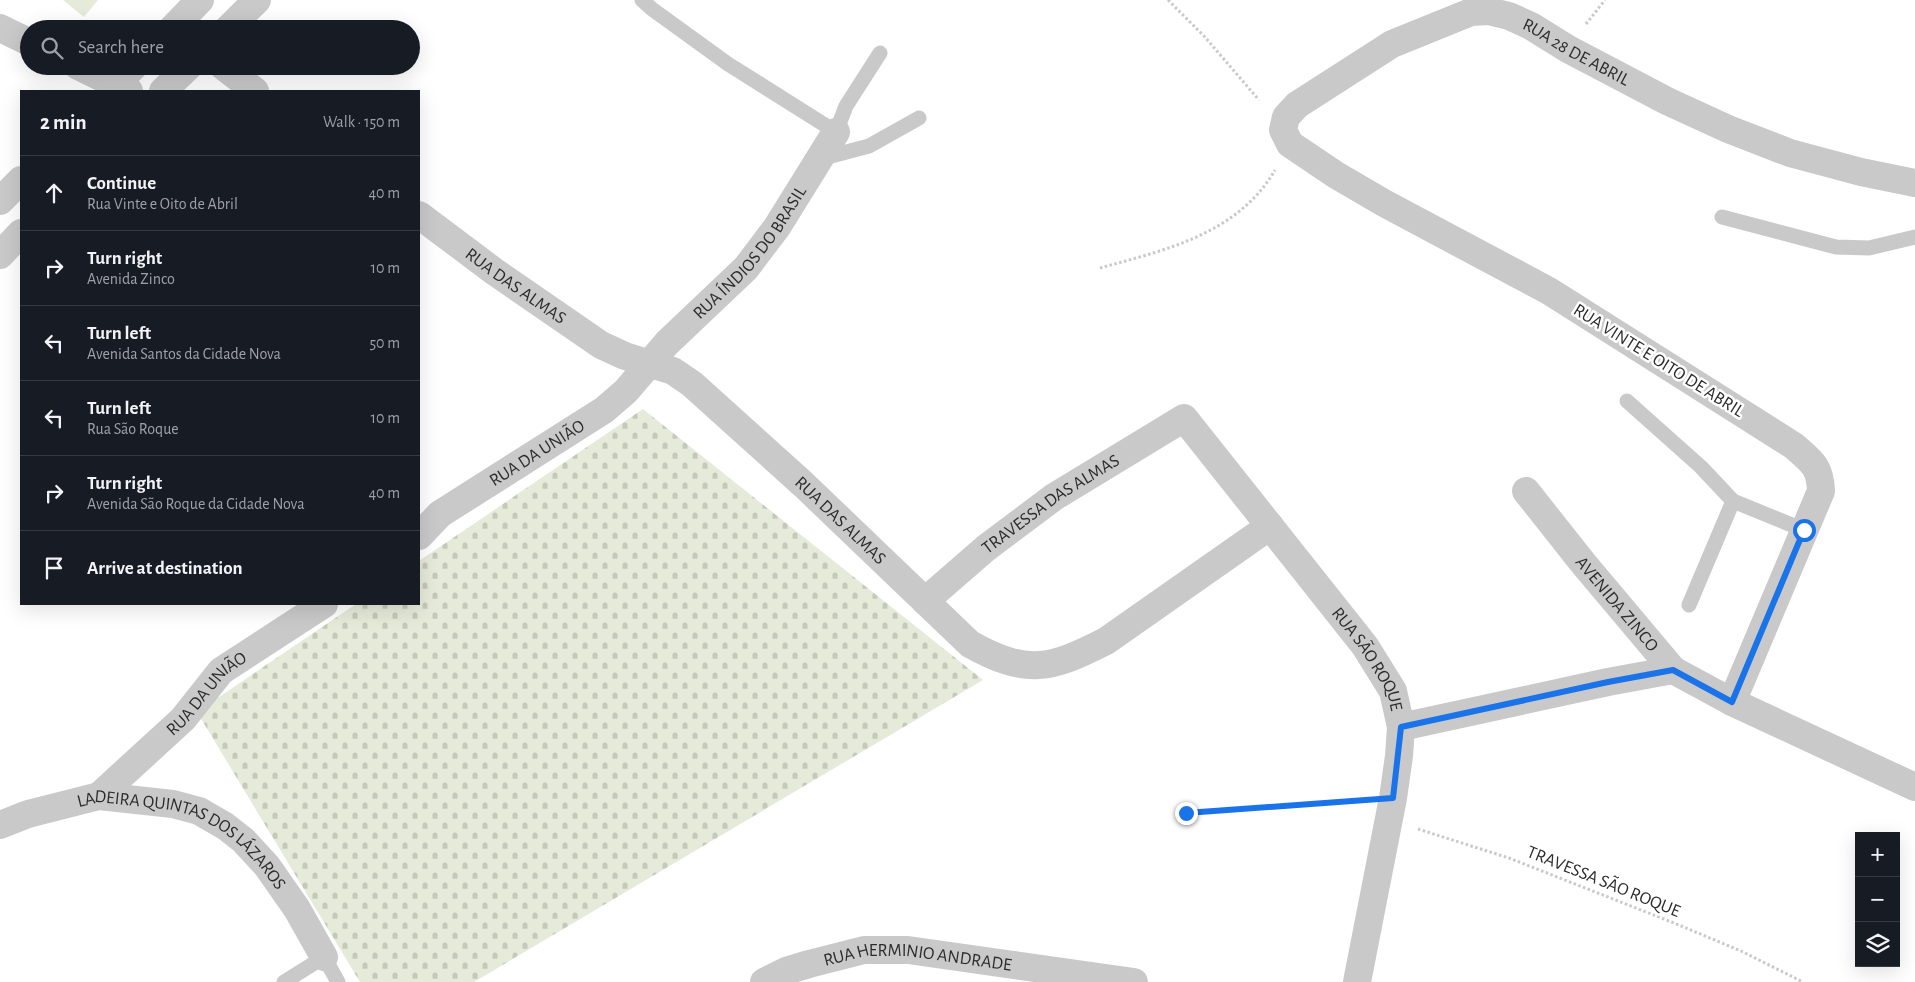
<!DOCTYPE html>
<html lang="en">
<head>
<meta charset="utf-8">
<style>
  :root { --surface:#171b24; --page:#242831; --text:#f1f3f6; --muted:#9ea1a6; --line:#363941 }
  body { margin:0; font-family:"Alegreya Sans",sans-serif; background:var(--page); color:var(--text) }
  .controls { position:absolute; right:15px; bottom:15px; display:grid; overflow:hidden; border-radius:0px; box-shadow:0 5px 20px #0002 }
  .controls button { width:45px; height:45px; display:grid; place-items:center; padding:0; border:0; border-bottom:1px solid var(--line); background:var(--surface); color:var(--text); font:25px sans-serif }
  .stop { position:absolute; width:15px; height:15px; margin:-11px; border:4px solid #1a73e8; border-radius:50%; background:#fff }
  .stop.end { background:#1a73e8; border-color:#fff; box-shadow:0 1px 5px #0008 }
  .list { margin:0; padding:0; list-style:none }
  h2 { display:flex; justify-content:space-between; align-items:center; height:65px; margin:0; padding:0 20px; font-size:21px }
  h2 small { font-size:16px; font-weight:400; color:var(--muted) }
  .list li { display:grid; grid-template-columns:32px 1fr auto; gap:15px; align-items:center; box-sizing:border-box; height:75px; padding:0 20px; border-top:1px solid var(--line) }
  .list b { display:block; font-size:19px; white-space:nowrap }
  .list p { margin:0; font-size:16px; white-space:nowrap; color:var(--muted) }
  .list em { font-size:16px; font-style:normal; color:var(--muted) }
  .icon { flex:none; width:28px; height:28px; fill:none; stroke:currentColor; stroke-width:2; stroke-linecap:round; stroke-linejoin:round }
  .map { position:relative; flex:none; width:1915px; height:982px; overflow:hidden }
  .search { position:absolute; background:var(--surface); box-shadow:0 5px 20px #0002; left:20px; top:20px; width:400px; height:55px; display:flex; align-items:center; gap:12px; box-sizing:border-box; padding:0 18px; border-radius:28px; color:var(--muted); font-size:19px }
  .panel { position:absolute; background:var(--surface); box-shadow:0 5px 20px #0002; left:20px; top:90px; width:400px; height:515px; border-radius:0px }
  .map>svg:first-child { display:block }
  .green { fill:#e5ead9 }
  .cemetery { fill:url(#cemetery-stones) }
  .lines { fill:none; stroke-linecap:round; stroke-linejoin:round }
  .path { stroke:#c9c9c9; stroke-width:3; stroke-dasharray:2.5 2.5; stroke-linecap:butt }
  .service { stroke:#c9c9c9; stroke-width:15 }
  .minor { stroke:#c9c9c9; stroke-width:28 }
  .tertiary { stroke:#c9c9c9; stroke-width:28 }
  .route { stroke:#1a73e8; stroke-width:6 }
  .labels { text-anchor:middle; stroke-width:5; stroke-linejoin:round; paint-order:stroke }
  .street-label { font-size:18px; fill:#2c2c2c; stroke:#fff }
</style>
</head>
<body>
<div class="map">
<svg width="1915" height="982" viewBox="0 0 1915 982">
  <defs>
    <pattern id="cemetery-stones" width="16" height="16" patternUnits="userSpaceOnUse" patternTransform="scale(1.25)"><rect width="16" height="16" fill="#e5ead9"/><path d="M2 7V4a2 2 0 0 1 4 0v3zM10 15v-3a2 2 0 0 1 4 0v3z" fill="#c5c9ba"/></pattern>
  </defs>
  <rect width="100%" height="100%" fill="#fff"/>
  <path class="green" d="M63 0H98L84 17Z"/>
  <path class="cemetery" d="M643 409 983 680 474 982H360L197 712 356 604H419V561Z"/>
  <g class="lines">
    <path class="path" d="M1168 0 1204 36 1259 100
      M1586 24 1605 0
      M1100 268C1165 250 1238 234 1275 170
      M1186 813 1360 800
      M1418 829 1509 858 1674 923 1741 951 1803 982"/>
    <path class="service" d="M642 0 652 9 728 64 836 132 846 106 880 53
      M820 159 869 146 919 118
      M1722 217 1836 247 1869 248 1915 237
      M1627 401 1701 467 1733 501 1804 530
      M1689 605 1733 501
      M284 982 324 957 338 982"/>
    <g class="minor">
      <path d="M0 28 29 42"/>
      <path d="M78 66 129 91"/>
      <path d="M223 66 255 91"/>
      <path id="s1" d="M419 215 495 272 601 345 625 356 673 371 692 384 804 485 970 644C1027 676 1051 669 1106 641L1270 526"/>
      <path id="s2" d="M1526 491 1583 563 1673 670 1732 702 1915 787"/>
      <path id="s3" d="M419 536 440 514 604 410 626 391 667 343 746 268 777 227 836 132"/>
      <path id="s4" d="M925 601 986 548 1054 497 1184 418 1365 646 1393 691 1401 727 1399 756 1393 798 1357 982"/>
      <path id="s5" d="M1732 702 1821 491C1820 466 1812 462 1794 446L1549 291 1384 203 1336 175 1290 144 1283 130 1286 117 1297 105 1392 44 1471 12 1488 11 1509 16 1531 26 1568 49 1667 101 1728 129 1790 153 1861 172 1915 183"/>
      <path d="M1401 727 1608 682 1673 670"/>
      <path id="s6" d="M99 796 183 719 221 671 324 604"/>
      <path id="s7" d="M0 825 28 814 99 796 173 804 199 811 225 826 243 840 267 866 297 909 324 957"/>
      <path id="s8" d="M764 982 786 971 809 964 864 950H908L1134 982"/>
    </g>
    <path class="tertiary" d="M172 29 200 0
      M228 29 257 0
      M109 91 134 66
      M163 91 189 66
      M0 201 21 180
      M0 255 21 233"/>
  </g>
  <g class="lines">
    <path class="route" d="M1186 813 1393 798 1401 727 1608 682 1673 670 1732 702 1804 530"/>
  </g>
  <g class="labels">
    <g class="street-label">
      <text dy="6" stroke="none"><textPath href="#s5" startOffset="1230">RUA 28 DE ABRIL</textPath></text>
      <text dy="6" stroke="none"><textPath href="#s3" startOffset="440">RUA ÍNDIOS DO BRASIL</textPath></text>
      <text dy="6" stroke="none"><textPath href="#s1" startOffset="120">RUA DAS ALMAS</textPath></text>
      <text transform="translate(1659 360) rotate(32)" y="6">RUA VINTE E OITO DE ABRIL</text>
      <text dy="6" stroke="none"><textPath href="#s3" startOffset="145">RUA DA UNIÃO</textPath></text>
      <text dy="6" stroke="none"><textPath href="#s4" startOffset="159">TRAVESSA DAS ALMAS</textPath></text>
      <text dy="6" stroke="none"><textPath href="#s1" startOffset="525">RUA DAS ALMAS</textPath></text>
      <text dy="6" stroke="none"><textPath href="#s2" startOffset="145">AVENIDA ZINCO</textPath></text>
      <text dy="6" stroke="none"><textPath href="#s4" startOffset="622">RUA SÃO ROQUE</textPath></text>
      <text dy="6" stroke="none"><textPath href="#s6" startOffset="149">RUA DA UNIÃO</textPath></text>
      <text dy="6" stroke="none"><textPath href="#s7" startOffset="200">LADEIRA QUINTAS DOS LÁZAROS</textPath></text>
      <text transform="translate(1604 881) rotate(22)" y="6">TRAVESSA SÃO ROQUE</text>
      <text dy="6" stroke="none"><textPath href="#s8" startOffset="159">RUA HERMINIO ANDRADE</textPath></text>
    </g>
  </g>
</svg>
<div class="controls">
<button>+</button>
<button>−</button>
<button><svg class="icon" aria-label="layers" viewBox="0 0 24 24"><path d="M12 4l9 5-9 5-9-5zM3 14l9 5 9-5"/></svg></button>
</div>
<div class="stop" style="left:1804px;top:530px"></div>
<div class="stop end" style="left:1186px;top:813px"></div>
<div class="search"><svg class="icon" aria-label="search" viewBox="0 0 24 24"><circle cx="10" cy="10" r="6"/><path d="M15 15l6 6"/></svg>Search here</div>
<section class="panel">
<h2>2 min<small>Walk · 150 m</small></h2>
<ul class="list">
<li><svg class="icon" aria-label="ahead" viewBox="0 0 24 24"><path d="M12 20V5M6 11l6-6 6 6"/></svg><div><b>Continue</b><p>Rua Vinte e Oito de Abril</p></div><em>40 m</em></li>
<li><svg class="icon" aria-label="right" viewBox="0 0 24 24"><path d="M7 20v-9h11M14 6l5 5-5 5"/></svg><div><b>Turn right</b><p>Avenida Zinco</p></div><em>10 m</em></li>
<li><svg class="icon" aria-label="left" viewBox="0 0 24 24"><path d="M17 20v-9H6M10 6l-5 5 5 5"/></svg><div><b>Turn left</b><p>Avenida Santos da Cidade Nova</p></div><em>50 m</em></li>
<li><svg class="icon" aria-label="left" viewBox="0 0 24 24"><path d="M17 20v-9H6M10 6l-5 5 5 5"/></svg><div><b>Turn left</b><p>Rua São Roque</p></div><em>10 m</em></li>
<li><svg class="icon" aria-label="right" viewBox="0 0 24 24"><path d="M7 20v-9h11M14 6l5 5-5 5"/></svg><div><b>Turn right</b><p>Avenida São Roque da Cidade Nova</p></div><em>40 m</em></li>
<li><svg class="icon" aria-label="arrive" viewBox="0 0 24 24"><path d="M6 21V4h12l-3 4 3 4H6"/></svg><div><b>Arrive at destination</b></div></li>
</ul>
</section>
</div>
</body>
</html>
